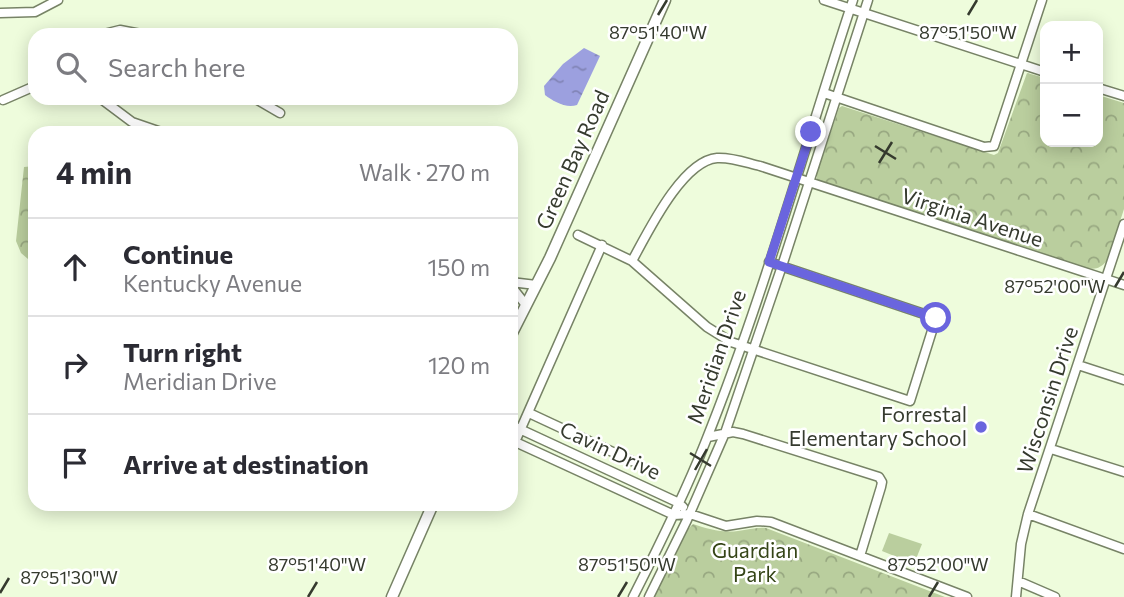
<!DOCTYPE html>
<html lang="en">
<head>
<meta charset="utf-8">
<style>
  :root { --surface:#fff; --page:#f2f2f3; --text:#2b2b33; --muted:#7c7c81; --line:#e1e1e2 }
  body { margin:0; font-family:Commissioner,sans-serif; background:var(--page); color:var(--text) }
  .controls { position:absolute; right:21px; top:21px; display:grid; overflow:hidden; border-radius:14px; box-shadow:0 4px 18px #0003 }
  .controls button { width:63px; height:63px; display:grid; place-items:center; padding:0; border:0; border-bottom:2px solid var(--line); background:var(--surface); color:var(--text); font:35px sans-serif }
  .stop { position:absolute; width:21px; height:21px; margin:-16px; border:5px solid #6a65de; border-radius:50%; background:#fff }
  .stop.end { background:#6a65de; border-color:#fff; box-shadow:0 2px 7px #0008 }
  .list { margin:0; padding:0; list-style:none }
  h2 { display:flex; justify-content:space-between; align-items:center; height:91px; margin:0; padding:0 28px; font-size:30px }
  h2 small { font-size:23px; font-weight:400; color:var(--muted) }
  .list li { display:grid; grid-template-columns:46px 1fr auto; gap:21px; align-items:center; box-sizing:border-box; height:98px; padding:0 28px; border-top:2px solid var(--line) }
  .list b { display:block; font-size:26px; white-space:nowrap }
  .list p { margin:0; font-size:23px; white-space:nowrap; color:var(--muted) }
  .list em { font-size:23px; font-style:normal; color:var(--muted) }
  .icon { flex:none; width:38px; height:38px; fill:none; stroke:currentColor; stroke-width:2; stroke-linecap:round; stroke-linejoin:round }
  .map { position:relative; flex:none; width:1124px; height:597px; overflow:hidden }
  .search { position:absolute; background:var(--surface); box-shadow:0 4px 18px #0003; left:28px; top:28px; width:490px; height:77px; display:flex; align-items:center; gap:18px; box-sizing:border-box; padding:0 24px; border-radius:21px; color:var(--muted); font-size:26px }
  .panel { position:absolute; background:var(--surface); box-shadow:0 4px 18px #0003; left:28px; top:126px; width:490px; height:385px; border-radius:21px }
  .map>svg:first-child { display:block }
  .park { fill:url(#park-crowns) }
  .pitch { fill:#bace9e }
  .water { fill:url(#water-ripples) }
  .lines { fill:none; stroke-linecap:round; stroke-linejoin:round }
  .minor-casing { stroke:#778366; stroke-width:11 }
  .major-casing { stroke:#778366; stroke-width:13 }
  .minor { stroke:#fff; stroke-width:8 }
  .major { stroke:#fff; stroke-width:10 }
  .route { stroke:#6a65de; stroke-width:9 }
  .ticks { fill:none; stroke:#353a2e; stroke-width:2.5 }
  .poi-dot { fill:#6a65de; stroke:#fff; stroke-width:2.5 }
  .labels { text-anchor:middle; stroke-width:5; stroke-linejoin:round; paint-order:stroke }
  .street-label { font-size:21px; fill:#353a2e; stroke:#fff }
  .poi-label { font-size:21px; fill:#353a2e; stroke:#fff; text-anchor:end }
  .park-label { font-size:21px; fill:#354517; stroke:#fff }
  .ticks-label { font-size:18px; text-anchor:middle; fill:#353a2e; stroke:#fff; stroke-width:5; stroke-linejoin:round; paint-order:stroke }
</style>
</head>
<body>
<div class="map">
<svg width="1124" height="597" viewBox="0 0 1124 597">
  <defs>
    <pattern id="park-crowns" width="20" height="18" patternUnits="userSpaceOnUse" patternTransform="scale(1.75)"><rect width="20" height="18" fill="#bace9e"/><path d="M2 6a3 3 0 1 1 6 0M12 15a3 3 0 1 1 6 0" fill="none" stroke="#98a881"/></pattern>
    <pattern id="water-ripples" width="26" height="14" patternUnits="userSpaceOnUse" patternTransform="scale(1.75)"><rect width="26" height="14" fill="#9ca0df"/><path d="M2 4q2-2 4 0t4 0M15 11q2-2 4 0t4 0" fill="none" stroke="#8083b5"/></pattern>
  </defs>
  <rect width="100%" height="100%" fill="#eefcdc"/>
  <path class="park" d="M1027 73 1045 78V142H1098V95L1124 103V209L1107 261C1100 268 1096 270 1087 268L823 183 817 179V173L839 108 842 106 994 155 998 153Z
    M35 166V265L21 253 16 241 24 167Z
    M693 524C708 529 722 533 738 531 748 530 756 527 766 528L945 597H652L687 530Z"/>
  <path class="pitch" d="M889 533 922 544 914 564 882 551Z"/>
  <path class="water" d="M584 48 600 56 577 105C566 109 553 101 545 95L544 86 563 64Z"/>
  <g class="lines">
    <defs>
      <path id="minor" d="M824 0 1045 72
        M0 13 35 12 58 0
        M100 35 120 30 146 35
        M1098 88 1124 96
        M824 93 984 147 994 146 1042 0
        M100 98 132 122 164 133
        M254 98 280 113
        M3 100 35 86
        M578 235 632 261 707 327 731 342 910 401 936 318 769 262
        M632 261C648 232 682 161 717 158 732 157 747 163 760 166L1124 285
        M511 282 536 285
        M511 286 526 305
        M1078 365 1124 380
        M529 413 632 461
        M511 425 677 502 683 507
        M708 437 733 432 743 434 879 477 882 482 881 487 860 556
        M511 440 674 515 690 514 726 526 757 521 771 522 967 597
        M515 442 602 245
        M1051 449 1124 472
        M1028 514 1124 549
        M1018 581 1055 597
        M633 597C659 546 684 496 705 443 763 299 804 148 853 0
        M649 597 687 520 725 433 782 266 868 0
        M1016 597 1021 544 1028 514 1124 224"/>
      <path id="major" d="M511 335 550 258 665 0
        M392 597 433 504"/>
    </defs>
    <use href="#minor" class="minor-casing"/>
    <use href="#major" class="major-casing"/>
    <use href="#minor" class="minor"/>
    <use href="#major" class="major"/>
  </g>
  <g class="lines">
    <path class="route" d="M811 132 769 262 936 318"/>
  </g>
  <path class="ticks" d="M658 15 667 0M968 15 977 0M875 146 896 159M879 163 892 142M1115 287 1124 272M690 453 711 466M695 470 707 449M0 593 9 578M308 597 317 582M618 597 627 582M929 597 938 582"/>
  <circle class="poi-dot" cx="981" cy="427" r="7"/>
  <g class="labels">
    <g class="street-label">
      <text transform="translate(573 160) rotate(-66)" y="7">Green Bay Road</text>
      <text transform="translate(972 218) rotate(18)" y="7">Virginia Avenue</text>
      <text transform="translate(717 357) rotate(-71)" y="7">Meridian Drive</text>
      <text transform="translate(1048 400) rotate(-72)" y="7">Wisconsin Drive</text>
      <text transform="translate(610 451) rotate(25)" y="7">Cavin Drive</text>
    </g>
    <g class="poi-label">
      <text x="967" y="422">Forrestal<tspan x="967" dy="24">Elementary School</tspan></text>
    </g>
    <g class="park-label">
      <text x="755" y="558">Guardian<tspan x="755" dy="24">Park</tspan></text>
    </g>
  </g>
  <g class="ticks-label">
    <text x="658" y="39">87°51'40"W</text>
    <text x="968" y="39">87°51'50"W</text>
    <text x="1055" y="293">87°52'00"W</text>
    <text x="317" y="571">87°51'40"W</text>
    <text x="627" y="571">87°51'50"W</text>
    <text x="938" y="571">87°52'00"W</text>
    <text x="69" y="584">87°51'30"W</text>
  </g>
</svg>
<div class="controls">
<button>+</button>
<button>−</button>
</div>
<div class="stop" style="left:936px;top:318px"></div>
<div class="stop end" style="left:811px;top:132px"></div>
<div class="search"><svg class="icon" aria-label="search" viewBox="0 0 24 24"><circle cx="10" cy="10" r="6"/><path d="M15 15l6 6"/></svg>Search here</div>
<section class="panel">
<h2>4 min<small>Walk · 270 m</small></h2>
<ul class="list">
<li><svg class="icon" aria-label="ahead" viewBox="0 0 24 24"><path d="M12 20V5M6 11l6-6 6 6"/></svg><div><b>Continue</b><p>Kentucky Avenue</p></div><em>150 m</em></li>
<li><svg class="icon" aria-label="right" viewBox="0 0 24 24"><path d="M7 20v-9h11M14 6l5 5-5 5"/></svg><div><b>Turn right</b><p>Meridian Drive</p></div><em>120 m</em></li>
<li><svg class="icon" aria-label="arrive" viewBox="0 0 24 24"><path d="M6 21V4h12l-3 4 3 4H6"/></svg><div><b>Arrive at destination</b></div></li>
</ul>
</section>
</div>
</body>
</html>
